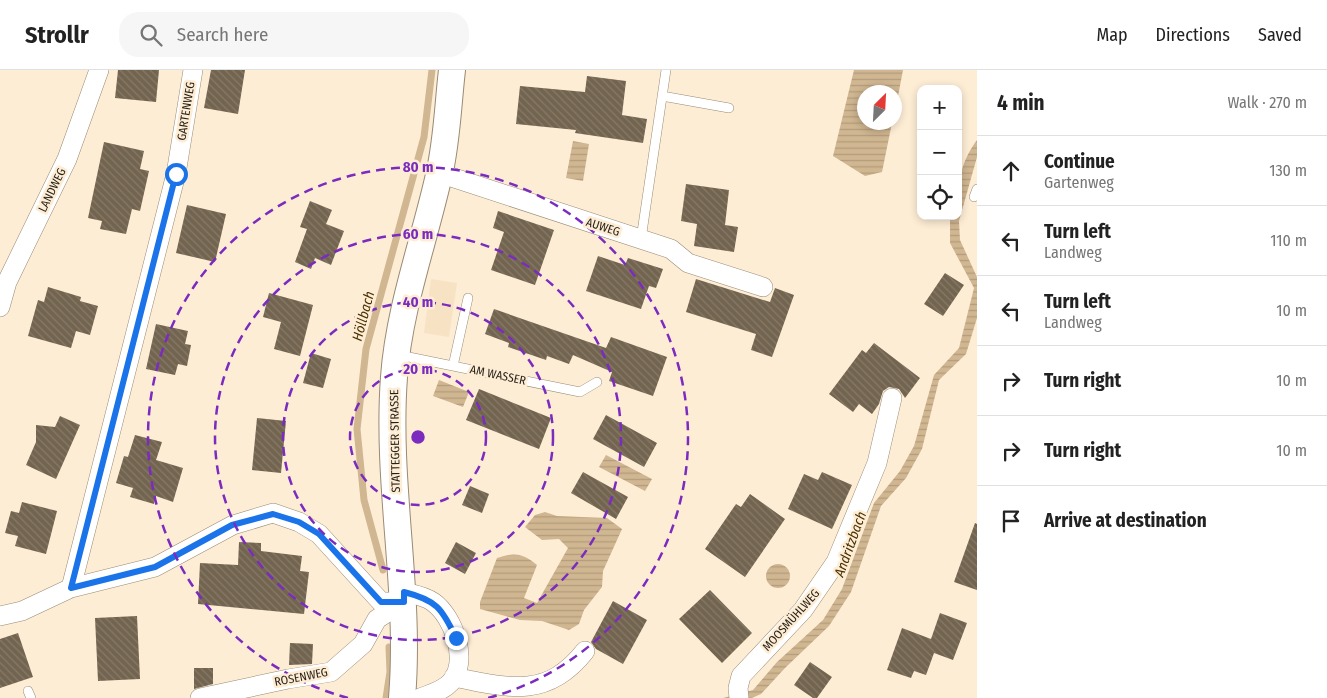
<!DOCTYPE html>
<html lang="en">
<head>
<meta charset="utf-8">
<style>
  :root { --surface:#fff; --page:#f6f6f6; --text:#222; --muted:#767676; --line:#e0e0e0 }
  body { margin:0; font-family:"Fira Sans Condensed",sans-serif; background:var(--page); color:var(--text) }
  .controls { position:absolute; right:15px; top:15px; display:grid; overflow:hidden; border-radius:10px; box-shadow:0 2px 8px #0003 }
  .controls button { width:45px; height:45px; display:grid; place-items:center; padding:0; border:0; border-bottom:1px solid var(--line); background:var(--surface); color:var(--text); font:25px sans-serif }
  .compass { position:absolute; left:857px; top:15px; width:45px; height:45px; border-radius:50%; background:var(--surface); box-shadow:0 2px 8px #0003; rotate:24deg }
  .stop { position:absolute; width:15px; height:15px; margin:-11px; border:4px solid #1a73e8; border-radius:50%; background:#fff }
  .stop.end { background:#1a73e8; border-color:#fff; box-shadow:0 1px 5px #0008 }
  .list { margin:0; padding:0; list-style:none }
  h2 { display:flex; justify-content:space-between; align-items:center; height:65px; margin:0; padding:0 20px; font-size:21px }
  h2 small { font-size:16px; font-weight:400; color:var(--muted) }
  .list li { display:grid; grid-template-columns:32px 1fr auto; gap:15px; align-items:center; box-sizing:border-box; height:70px; padding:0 20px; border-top:1px solid var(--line) }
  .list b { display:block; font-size:19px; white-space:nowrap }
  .list p { margin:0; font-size:16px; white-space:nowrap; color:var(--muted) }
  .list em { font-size:16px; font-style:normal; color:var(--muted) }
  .icon { flex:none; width:28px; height:28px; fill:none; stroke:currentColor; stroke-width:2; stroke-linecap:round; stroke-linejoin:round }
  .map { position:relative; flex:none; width:977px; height:628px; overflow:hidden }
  header { display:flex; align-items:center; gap:30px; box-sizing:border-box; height:70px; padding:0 25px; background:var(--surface); border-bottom:1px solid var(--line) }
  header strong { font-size:24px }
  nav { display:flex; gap:28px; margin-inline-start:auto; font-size:18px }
  .search { width:350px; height:45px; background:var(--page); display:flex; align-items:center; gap:12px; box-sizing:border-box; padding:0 18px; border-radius:20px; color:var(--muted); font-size:19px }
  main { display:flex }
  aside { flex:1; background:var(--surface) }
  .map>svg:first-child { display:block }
  .built { fill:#f7e2c4 }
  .water { fill:url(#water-rules) }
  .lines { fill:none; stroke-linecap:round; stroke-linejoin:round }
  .stream { stroke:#d0b691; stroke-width:7 }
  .building { fill:url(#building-back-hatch) }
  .service-casing { stroke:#998a74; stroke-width:10 }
  .minor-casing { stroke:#998a74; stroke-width:20 }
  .secondary-casing { stroke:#998a74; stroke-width:28 }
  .service { stroke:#fff; stroke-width:9 }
  .minor { stroke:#fff; stroke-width:19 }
  .secondary { stroke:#fff; stroke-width:26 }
  .route { stroke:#1a73e8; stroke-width:6 }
  .ring { fill:none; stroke:#7b2cbf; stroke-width:2.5; stroke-dasharray:9 6 }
  .labels { text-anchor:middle; stroke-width:5; stroke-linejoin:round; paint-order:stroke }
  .street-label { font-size:12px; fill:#251f16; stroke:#feedd5 }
  .water-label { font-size:14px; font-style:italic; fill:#4a3000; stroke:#feedd5 }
  .centre { fill:#7b2cbf; stroke:#feedd5; stroke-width:2.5 }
  .ring-label { font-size:15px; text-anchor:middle; font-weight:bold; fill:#7b2cbf; stroke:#feedd5; stroke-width:5; stroke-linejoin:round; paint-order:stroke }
</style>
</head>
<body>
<header>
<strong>Strollr</strong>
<div class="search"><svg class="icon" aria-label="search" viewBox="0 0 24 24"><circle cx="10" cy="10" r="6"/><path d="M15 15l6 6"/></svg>Search here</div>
<nav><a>Map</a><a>Directions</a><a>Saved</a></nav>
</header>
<main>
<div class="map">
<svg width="977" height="628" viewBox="0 0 977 628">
  <defs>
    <pattern id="water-rules" width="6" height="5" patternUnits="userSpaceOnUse" patternTransform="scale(1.25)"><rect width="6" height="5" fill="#d0b691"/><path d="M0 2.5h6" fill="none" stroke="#b29c7c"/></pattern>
    <pattern id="building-back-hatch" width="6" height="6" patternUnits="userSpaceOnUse" patternTransform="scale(1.25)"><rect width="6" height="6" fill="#72644f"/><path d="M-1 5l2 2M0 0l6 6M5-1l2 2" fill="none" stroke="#857a6a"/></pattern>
  </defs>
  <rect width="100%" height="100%" fill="#feedd5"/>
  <path class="built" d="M431 209 457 213 449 267 424 263Z"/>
  <path class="water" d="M854 0H903L895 42 894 22H864V52L892 53 882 102 865 106 833 86Z
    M977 70V87L959 151 960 170 977 207V248L966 284 939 310 922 379 906 408 881 436 851 522 829 556 785 598 761 624 752 628H723L753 620 777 592 823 550 842 519 874 433 900 401 914 376 934 305 959 278 974 218 950 173V146H958C958 116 958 96 977 70Z
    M573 71 589 74 583 111 566 108Z
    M439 310 469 322 463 337 433 326Z
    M606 385 652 409 645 421 599 397Z
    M545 442 557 446 607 448 622 459 603 501 602 517 584 540 579 554 569 560 542 551 520 550 480 539V532L497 488C514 482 523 483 537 495L524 528 537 533 568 478 559 469 542 470 525 457 535 445Z
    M766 506a12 12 0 1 1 24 0a12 12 0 1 1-24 0Z"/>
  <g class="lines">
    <path class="stream" d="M383 500 364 430 357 359 366 279 424 67 432 0
      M386 628 390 602 389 577"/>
  </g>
  <path class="building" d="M118 0H159L156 32 115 28Z
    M211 0H245L238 44 204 38Z
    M587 6 626 11 622 45 647 49 643 73 575 63 576 60 516 54 520 16 585 22Z
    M104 72 144 81 140 99 149 101 140 141 132 139 126 164 100 159 102 151 88 148Z
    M686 114 729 120 725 155 738 157 734 182 694 176 697 154 681 151Z
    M310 131 332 140 326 154 344 161 331 195 315 188 311 199 295 192 307 159 300 157Z
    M187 135 226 144 215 192 176 183Z
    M498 141 554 160 535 215 491 200 504 162 493 158Z
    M598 186 625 195 628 188 663 199 656 218 649 216 641 239 586 221Z
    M945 203 964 215 943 246 924 234Z
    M696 209 770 232 775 218 794 225 772 287 751 280 756 264 686 242Z
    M48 217 81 227 80 231 98 236 90 265 76 261 71 278 28 266 38 230 44 232Z
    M269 223 313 235 300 286 274 279 281 252 263 247Z
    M494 239 606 278 611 267 667 287 653 326 609 311 612 302 573 285 569 294 547 286 546 290 508 277 509 273 485 264Z
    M156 254 188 261 185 274 191 275 187 296 178 294 175 305 146 299Z
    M874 273 920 308 905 328 899 319 889 317 883 321 879 334 872 344 859 334 853 342 829 324 862 280 866 283Z
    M311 283 331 289 323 318 303 313Z
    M479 319 551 348 539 379 466 350Z
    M606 345 657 373 644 397 593 369Z
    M60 346 80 355 56 409 26 395 36 372V355L55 357Z
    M257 348 286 351 281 403 252 400Z
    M135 365 162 372 156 390 183 398 173 432 156 426 154 434 130 427 133 418 116 413 124 386 128 387Z
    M583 402 628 427 616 449 571 423Z
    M822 402 852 415 832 459 788 439 804 404 818 410Z
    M470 416 489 424 482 443 462 435Z
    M750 424 785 449 745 507 705 479 736 434 741 437Z
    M22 432 57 441 46 484 15 476 18 466 5 463 11 441 19 443Z
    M975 453 977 454V520L954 512Z
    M239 472 261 473V481L302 486 300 501 309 502 304 544 198 534 200 493 238 495Z
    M456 472 476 483 465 504 445 493Z
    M710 520 752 563 722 593 679 549Z
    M613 531 647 550 623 594 596 579 591 572Z
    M940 543 967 553 953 590 934 583 926 605 914 601 911 608 887 600 902 558 931 569Z
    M137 546 140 609 98 611 95 548Z
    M18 563 33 607 0 618V569Z
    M290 573 313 574 312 594 289 595Z
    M810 592 832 607 817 628H813L794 615Z
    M194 598H213V614L194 619Z"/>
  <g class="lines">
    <defs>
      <path id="service" d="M662 26 729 38
        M974 127 977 119
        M641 169 666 0
        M399 285 580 322 597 312
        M453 296 468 228
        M28 621 31 628"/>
      <path id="minor" d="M439 103 671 179 688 193 763 217
        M0 237 7 212 67 89 99 0
        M71 518 176 104 193 0
        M404 522C413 524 425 526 433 532 454 547 469 591 451 612 443 621 430 624 420 628
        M0 546 22 541 71 518 155 497 233 455 273 443 299 452 319 464 381 532H404
        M454 607C511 619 548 628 585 581
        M200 628 288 609 331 602 363 574 377 549 404 532
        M739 628 738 618 741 606 803 540 836 492 877 393 892 328"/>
      <path id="secondary" d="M402 628C411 521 386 415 394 307 399 238 424 172 439 105 447 71 448 34 452 0"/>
    </defs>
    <use href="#service" class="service-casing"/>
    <use href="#minor" class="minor-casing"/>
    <use href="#secondary" class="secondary-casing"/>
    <use href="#service" class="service"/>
    <use href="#minor" class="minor"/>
    <use href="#secondary" class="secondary"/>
  </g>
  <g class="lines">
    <path class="route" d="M176 104 71 518 155 497 232 455 273 444 299 452 319 464 381 532H404V522C436 530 442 538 456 568"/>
  </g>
  <g class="ring">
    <circle cx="418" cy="367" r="68"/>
    <circle cx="418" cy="367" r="135"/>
    <circle cx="418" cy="367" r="203"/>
    <path d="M348 628A270 270 0 1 1 488 628"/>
  </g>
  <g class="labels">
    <g class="street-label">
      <text transform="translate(186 41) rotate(-81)" y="4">GARTENWEG</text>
      <text transform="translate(52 120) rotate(-64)" y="4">LANDWEG</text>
      <text transform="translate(603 157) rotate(18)" y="4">AUWEG</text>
      <text transform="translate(498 305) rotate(12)" y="4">AM WASSER</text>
      <text transform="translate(395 371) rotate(-91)" y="4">STATTEGGER STRASSE</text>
      <text transform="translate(791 550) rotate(-48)" y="4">MOOSMÜHLWEG</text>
      <text transform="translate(301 607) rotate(-11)" y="4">ROSENWEG</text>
    </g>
    <g class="water-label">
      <text transform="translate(363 246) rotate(-75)" y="5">Höllbach</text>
      <text transform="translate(850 474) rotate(-70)" y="5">Andritzbach</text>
    </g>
  </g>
  <circle cx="418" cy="367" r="8" class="centre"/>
  <g class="ring-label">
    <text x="418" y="102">80 m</text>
    <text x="418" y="169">60 m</text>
    <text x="418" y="237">40 m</text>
    <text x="418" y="304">20 m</text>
  </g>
</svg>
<div class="controls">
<button>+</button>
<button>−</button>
<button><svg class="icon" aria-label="locate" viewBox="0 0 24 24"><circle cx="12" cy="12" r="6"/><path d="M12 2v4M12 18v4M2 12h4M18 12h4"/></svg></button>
</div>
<svg class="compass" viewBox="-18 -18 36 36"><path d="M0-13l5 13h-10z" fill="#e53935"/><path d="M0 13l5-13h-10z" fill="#767676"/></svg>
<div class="stop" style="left:176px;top:104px"></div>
<div class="stop end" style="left:456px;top:568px"></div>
</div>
<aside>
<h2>4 min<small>Walk · 270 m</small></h2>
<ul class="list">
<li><svg class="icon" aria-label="ahead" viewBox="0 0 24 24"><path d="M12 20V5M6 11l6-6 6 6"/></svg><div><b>Continue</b><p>Gartenweg</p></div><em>130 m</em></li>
<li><svg class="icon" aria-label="left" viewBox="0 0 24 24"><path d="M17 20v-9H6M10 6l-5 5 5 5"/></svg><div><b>Turn left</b><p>Landweg</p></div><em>110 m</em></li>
<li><svg class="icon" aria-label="left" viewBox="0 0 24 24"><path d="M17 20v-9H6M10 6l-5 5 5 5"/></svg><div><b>Turn left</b><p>Landweg</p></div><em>10 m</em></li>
<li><svg class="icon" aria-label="right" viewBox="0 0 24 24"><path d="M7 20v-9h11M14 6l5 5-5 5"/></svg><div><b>Turn right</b></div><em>10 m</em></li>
<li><svg class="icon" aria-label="right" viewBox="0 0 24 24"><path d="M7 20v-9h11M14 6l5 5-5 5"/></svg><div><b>Turn right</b></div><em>10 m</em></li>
<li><svg class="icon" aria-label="arrive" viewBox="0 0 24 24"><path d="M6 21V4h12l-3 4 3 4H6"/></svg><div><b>Arrive at destination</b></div></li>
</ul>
</aside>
</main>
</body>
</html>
